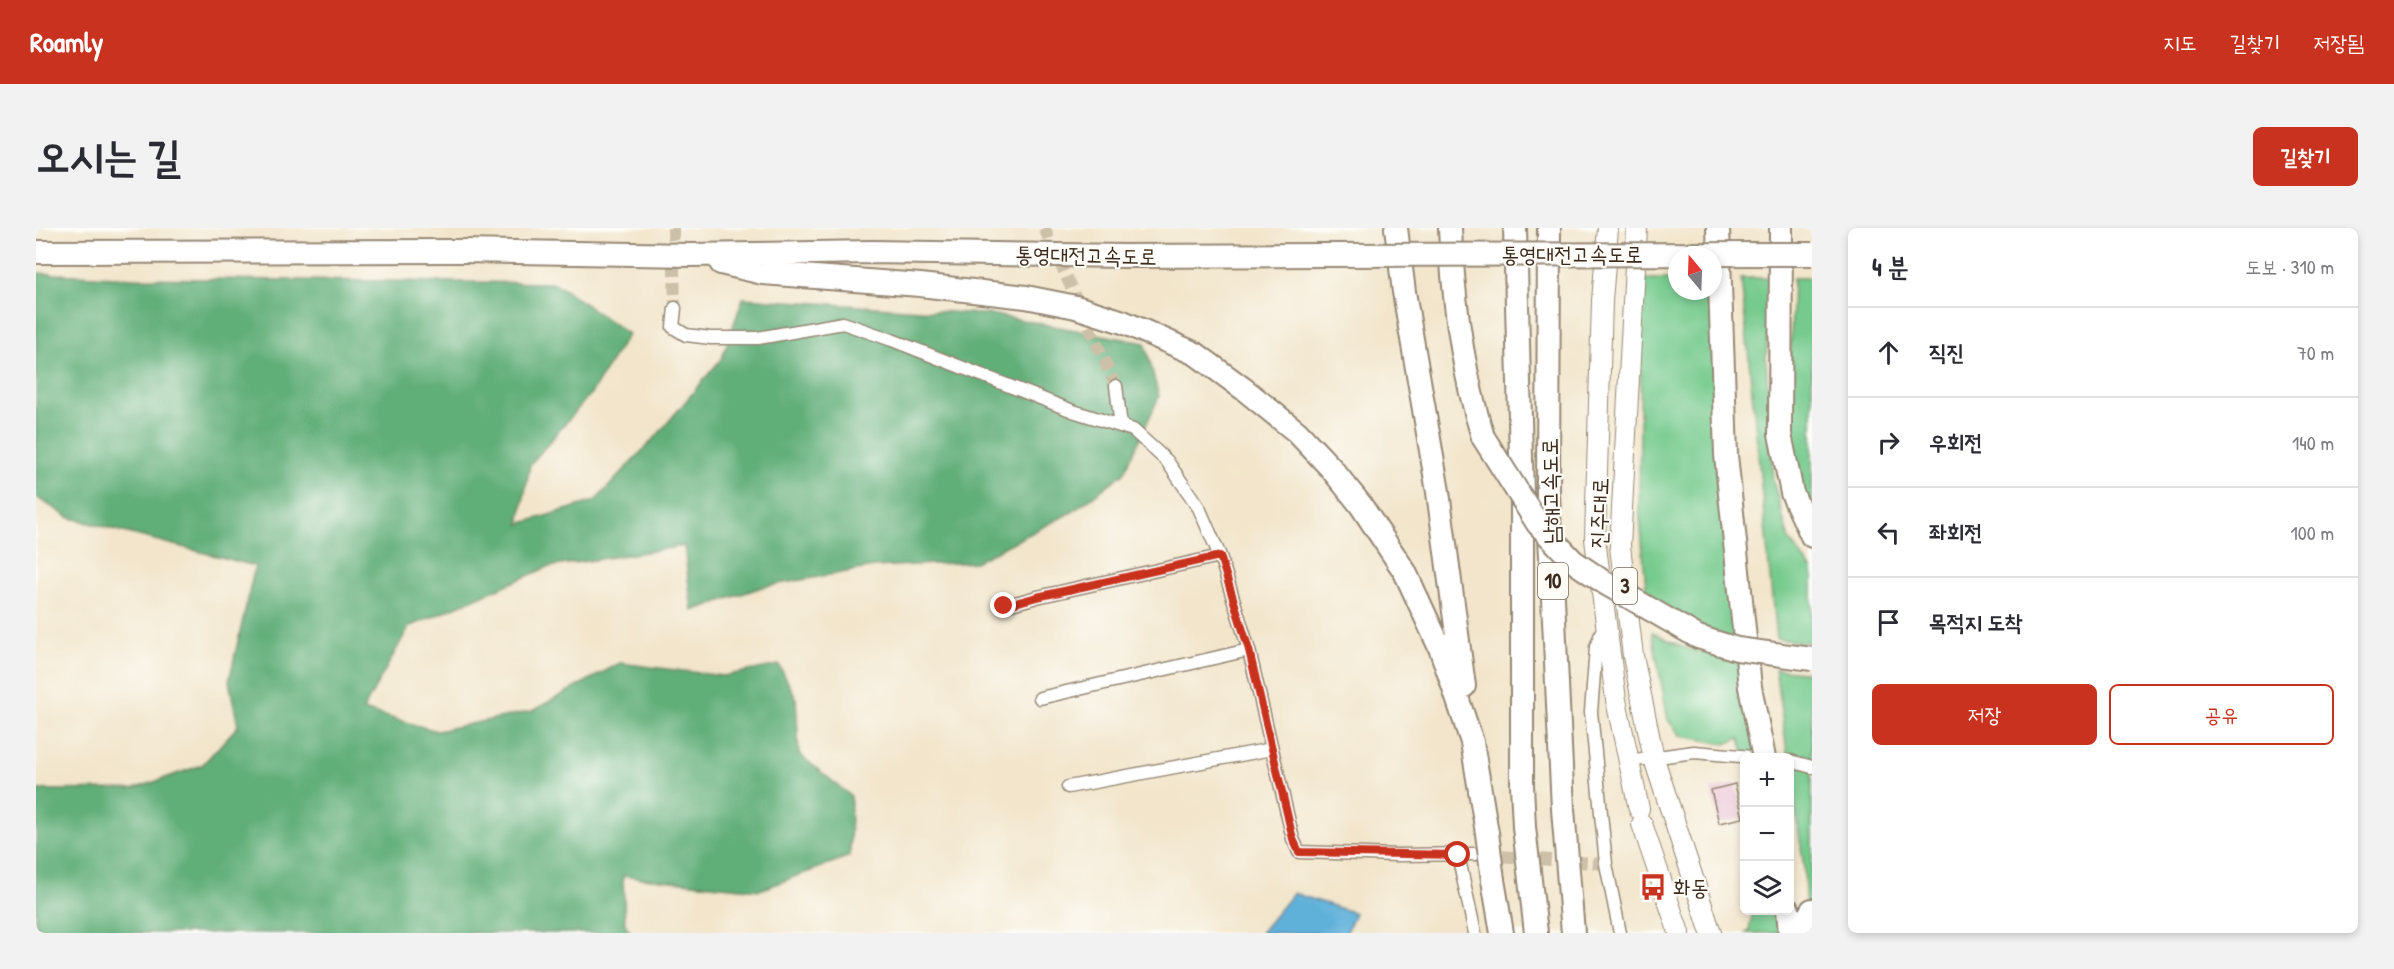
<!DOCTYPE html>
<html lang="ko">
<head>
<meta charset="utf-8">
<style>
  :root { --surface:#fff; --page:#f2f2f3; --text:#2b2b33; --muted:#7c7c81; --line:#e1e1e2; --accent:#c8321e }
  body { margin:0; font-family:"Patrick Hand","Poor Story",sans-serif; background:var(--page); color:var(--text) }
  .controls { position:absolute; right:18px; bottom:18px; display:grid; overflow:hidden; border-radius:9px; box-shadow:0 3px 9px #0003 }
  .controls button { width:54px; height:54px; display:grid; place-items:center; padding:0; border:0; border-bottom:2px solid var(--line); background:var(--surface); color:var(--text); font:30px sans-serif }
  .compass { position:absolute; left:1632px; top:18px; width:54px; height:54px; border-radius:50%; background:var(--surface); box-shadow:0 3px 9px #0003; rotate:341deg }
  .stop { position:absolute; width:18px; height:18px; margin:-14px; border:4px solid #c8321e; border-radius:50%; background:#fff }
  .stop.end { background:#c8321e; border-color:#fff; box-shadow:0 2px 6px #0008 }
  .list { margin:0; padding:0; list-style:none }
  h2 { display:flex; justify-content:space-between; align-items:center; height:78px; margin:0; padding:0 24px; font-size:26px }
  h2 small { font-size:20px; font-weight:400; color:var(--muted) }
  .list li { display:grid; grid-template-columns:39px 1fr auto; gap:18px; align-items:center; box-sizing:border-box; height:90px; padding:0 24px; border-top:2px solid var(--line) }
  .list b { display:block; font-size:22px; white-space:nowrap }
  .list em { font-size:20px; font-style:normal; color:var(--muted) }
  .actions { display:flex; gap:12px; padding:18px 24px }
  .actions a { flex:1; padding:14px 0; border:2px solid var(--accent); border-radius:9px; text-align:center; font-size:21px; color:var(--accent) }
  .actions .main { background:var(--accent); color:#fff }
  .icon { flex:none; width:33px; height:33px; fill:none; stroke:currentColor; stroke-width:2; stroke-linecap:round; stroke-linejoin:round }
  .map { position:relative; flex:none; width:1776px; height:705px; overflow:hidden; border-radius:9px }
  header { display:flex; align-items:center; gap:36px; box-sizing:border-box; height:84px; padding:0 30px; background:var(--accent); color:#fff }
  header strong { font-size:28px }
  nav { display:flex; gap:33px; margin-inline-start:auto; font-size:21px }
  .intro { display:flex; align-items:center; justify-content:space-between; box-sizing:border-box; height:144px; padding:0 36px }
  h1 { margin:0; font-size:42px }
  .button { padding:15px 27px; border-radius:9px; background:var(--accent); color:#fff; font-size:21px; font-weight:700 }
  main { display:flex; gap:36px; padding:0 36px }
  aside { flex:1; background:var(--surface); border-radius:9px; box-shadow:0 3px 9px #0003 }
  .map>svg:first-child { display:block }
  .green { fill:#76ca8d; stroke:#587a56; stroke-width:1.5 }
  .forest { fill:#60ae78; stroke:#4e6c4b; stroke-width:1.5 }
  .water { fill:#5fb1da; stroke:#4d6e7c; stroke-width:1.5 }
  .building { fill:#e4b2cc }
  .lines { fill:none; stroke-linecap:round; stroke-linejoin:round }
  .minor-tunnel { stroke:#cdc0a8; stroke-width:12; stroke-dasharray:12 6; stroke-linecap:butt }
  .minor-casing { stroke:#968874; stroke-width:15 }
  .primary-casing { stroke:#968874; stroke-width:22 }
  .motorway-casing { stroke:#968874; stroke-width:26 }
  .minor { stroke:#fff; stroke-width:12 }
  .primary { stroke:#fff; stroke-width:20 }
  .motorway { stroke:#fff; stroke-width:22 }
  .motorway-bridge-casing { stroke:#968874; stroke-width:26; stroke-linecap:butt }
  .motorway-bridge { stroke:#fff; stroke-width:22 }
  .route { stroke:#c8321e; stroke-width:8 }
  .labels { text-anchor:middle; stroke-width:4.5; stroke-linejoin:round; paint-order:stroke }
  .shield { fill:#fdfcf7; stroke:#75695f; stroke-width:1.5 }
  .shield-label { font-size:21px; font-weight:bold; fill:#3b2a1e }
  .street-label { font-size:22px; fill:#3b2a1e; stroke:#fdfcf7 }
  .poi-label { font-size:22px; fill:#3b2a1e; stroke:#fdfcf7; text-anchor:start }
</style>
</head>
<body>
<header>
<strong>Roamly</strong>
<nav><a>지도</a><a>길찾기</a><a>저장됨</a></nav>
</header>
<div class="intro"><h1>오시는 길</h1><a class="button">길찾기</a></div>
<main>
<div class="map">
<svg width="1776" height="705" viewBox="0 0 1776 705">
  <rect width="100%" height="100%" fill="#fdfcf7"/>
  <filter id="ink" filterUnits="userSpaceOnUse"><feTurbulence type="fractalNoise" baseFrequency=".0167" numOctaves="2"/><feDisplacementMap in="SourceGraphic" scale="12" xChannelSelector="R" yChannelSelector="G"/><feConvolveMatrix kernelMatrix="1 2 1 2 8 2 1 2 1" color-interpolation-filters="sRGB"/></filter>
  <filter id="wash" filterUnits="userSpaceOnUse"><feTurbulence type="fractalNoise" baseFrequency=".008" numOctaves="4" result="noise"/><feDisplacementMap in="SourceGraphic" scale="24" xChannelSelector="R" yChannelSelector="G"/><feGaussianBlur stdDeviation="1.35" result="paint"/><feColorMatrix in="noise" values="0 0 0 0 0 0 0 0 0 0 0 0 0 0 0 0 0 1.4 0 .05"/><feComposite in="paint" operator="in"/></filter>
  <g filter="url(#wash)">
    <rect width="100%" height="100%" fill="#f2e5cb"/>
    <path class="green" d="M1705 50H1736L1730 131 1737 252 1753 312 1776 342V415L1740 411Z
      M1757 50H1776V291L1759 237 1753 174Z
      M1610 51H1641V63H1677L1703 412 1666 402 1611 372 1603 277 1605 108Z
      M1616 404 1647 419 1703 434 1721 529H1709L1704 510 1690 516 1645 508 1632 492Z
      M1739 441 1776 445V678L1770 689 1768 640Z
      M1717 683H1742V705H1710L1713 703Z"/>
    <path class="forest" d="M0 45 99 50 519 55 592 106 556 164 494 237 483 296 559 273 623 205 686 130 707 70 959 87 1109 115 1123 169 1088 245 1036 284 939 334 838 339 726 359 656 383 648 318 512 339 373 399 327 482 401 503 496 483 584 435 687 448 743 437 760 470 763 526 815 568 814 628 724 662 587 648 589 696 595 705H0V562L98 561 166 537 202 498 193 453 219 338 34 290 0 269Z"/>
    <path class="water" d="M1257 665 1319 685 1310 705H1224Z"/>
    <g id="blocks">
      <path class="building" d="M1699 556 1707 590 1683 595 1675 562Z"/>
    </g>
  </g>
  <g filter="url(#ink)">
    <use href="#blocks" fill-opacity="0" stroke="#968874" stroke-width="1.5"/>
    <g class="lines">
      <path class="minor-tunnel" d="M637 0 639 80
        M1008 0 1080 158
        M1449 627 1570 636"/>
      <defs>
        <path id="minor" d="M639 80 637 99 650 107 675 110H722L807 95 856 112 1037 183 1097 202 1131 233 1163 280 1184 328
          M1080 158 1085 198
          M968 378 1001 369 1184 328 1213 422 1236 521
          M1568 398 1560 419 1555 484 1570 636 1584 705
          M1004 470 1213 422
          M1593 533 1658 524 1728 530
          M1754 533 1776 539
          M1032 559 1236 521 1257 611 1263 624 1362 627 1441 626
          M1422 627 1439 705"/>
        <path id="primary" d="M1572 0 1566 73 1559 311 1580 472 1603 581
          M1601 0 1584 318 1597 428 1618 531 1675 705
          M1606 596 1643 705"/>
        <path id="motorway" d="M1360 0 1368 64 1402 264 1428 458
          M1414 0C1417 70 1426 142 1447 209
          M1479 0 1486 268V557L1488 599 1500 705
          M1513 0 1512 266 1527 581 1537 705
          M1682 0 1690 227 1714 459
          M1745 0 1744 206 1756 265 1776 308
          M0 24 425 23 655 27 836 24 1089 28 1289 27
          M685 35 727 45 884 57 990 69 1040 79 1087 94 1160 126 1209 162 1261 204 1294 239 1324 276 1369 344 1405 422 1436 514 1451 605
          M1457 652 1466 705
          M1752 682 1754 705
          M1763 705 1776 682"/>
      </defs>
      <use href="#minor" class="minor-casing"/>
      <use href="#primary" class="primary-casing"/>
      <use href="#motorway" class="motorway-casing"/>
      <use href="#minor" class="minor"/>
      <use href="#primary" class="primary"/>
      <use href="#motorway" class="motorway"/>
      <defs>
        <path id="motorway-bridge" d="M1289 27 1776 26
          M1447 209 1502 296 1537 333 1569 355 1662 409 1701 421 1776 431
          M1714 459 1728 530
          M1451 605 1457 652"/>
      </defs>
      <use href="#motorway-bridge" class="motorway-bridge-casing"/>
      <use href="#motorway-bridge" class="motorway-bridge"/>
    </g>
  </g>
  <g class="lines" filter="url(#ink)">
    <path class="route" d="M968 378 1001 369 1184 328 1213 422 1257 611 1263 624 1422 627"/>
  </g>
  <defs>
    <symbol id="bus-bare" viewBox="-9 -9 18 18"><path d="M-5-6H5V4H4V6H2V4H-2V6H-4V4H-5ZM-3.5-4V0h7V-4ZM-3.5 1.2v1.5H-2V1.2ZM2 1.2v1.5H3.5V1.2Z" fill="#c8321e" stroke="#fdfcf7" stroke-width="2.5" paint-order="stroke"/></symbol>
  </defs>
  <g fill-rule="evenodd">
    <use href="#bus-bare" x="1598" y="640" width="38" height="38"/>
  </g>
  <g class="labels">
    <g class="shield">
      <rect x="1502" y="335" width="30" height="36" rx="4.5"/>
      <rect x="1577" y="340" width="24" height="36" rx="4.5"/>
    </g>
    <g class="shield-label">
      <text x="1517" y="360">10</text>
      <text x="1589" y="365">3</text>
    </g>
    <g class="street-label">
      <text x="1536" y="34">통영대전고속도로</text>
      <text transform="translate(1050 27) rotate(1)" y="8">통영대전고속도로</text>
      <text transform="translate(1514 263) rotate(-91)" y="8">남해고속도로</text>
      <text transform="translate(1563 285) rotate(-88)" y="8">진주대로</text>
    </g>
    <g class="poi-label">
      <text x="1637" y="667">화동</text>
    </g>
  </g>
</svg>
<div class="controls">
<button>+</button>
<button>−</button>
<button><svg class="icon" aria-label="layers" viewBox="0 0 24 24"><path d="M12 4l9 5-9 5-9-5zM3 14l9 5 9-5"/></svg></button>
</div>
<svg class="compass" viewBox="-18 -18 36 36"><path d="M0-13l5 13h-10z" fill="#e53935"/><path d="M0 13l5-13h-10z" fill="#7c7c81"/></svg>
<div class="stop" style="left:1422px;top:627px"></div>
<div class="stop end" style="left:968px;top:378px"></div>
</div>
<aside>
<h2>4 분<small>도보 · 310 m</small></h2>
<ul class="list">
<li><svg class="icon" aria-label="ahead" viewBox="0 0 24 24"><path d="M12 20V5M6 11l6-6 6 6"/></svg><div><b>직진</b></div><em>70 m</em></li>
<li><svg class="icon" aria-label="right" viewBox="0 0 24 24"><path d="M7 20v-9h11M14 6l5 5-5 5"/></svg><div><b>우회전</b></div><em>140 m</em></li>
<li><svg class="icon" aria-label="left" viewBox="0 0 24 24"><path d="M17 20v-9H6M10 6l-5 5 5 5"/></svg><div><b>좌회전</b></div><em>100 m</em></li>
<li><svg class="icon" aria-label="arrive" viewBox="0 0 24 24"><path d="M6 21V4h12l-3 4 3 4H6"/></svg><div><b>목적지 도착</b></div></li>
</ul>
<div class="actions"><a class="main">저장</a><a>공유</a></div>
</aside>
</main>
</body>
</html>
